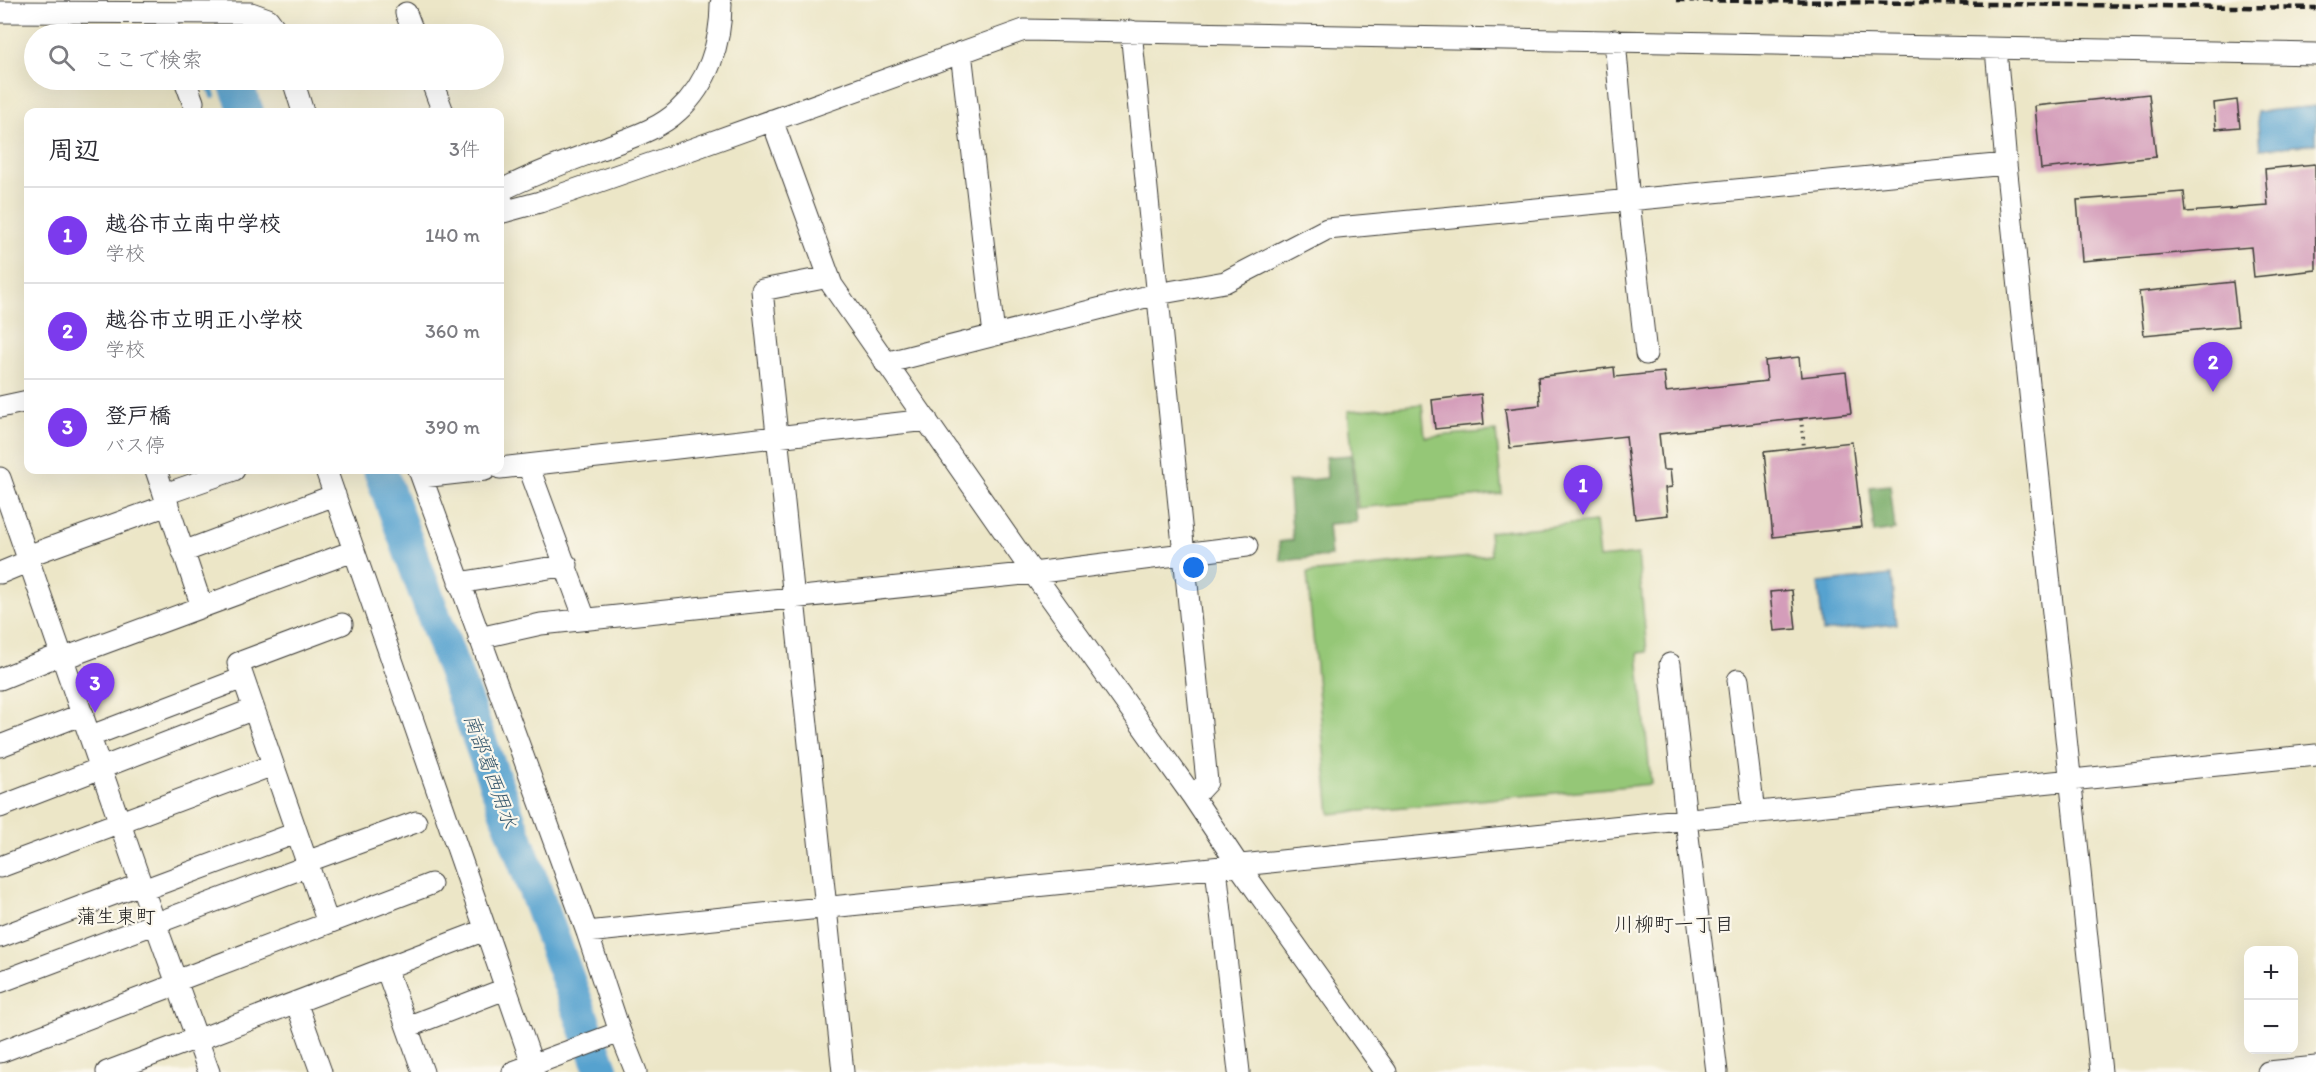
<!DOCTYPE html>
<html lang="ja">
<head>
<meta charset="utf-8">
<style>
  :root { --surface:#fff; --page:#f7f7f7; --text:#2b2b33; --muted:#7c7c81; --line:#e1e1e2; --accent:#7c3aed }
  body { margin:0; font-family:Itim,"Klee One",sans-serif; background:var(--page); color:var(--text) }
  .controls { position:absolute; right:18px; bottom:18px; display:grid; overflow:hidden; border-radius:12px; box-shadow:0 6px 24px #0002 }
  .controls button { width:54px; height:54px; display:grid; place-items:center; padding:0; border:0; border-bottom:2px solid var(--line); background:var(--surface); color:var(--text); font:30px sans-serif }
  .you { position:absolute; left:1194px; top:568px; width:21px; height:21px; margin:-15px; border:4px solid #fff; border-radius:50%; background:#1a73e8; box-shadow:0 0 0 9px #1a73e833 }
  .badge { display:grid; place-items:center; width:39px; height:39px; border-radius:50%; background:var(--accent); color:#fff; font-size:20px; font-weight:700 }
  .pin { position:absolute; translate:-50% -50px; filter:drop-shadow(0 2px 3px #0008) }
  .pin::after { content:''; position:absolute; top:32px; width:21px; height:18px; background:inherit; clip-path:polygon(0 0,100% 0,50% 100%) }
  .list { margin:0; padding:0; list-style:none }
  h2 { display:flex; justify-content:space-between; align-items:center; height:78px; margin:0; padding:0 24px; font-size:26px }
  h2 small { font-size:20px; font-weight:400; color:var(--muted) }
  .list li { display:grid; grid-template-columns:39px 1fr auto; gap:18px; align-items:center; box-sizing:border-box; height:96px; padding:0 24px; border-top:2px solid var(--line) }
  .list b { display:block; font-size:22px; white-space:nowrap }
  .list p { margin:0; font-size:20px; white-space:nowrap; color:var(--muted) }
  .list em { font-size:20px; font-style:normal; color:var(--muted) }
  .icon { flex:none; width:33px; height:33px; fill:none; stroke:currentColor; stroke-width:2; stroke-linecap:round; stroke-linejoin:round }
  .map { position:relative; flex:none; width:2316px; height:1072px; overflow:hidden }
  .search { position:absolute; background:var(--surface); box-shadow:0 6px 24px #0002; left:24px; top:24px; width:480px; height:66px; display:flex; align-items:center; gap:15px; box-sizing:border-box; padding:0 21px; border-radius:33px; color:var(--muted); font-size:22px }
  .panel { position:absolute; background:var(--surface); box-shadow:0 6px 24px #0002; left:24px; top:108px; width:480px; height:366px; border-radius:12px }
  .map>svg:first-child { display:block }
  .green { fill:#95c777; stroke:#58724a; stroke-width:1.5 }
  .forest { fill:#78ac68; stroke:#4a6442; stroke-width:1.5 }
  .water { fill:#57a2cf; stroke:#3a5f76; stroke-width:1.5 }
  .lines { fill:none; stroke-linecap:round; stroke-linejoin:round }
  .stream { stroke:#57a2cf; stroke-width:6 }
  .river { stroke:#57a2cf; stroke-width:34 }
  .building { fill:#d49dba }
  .minor-casing { stroke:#3b3a36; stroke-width:23 }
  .path { stroke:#3b3a36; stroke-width:4; stroke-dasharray:1.5 4.5; stroke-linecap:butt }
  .minor { stroke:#fff; stroke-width:21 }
  .rail { stroke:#1c1c1c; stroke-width:4.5; stroke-dasharray:9 4.5; stroke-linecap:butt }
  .labels { text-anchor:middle; stroke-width:4.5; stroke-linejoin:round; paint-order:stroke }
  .water-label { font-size:20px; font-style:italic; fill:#37586d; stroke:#fbf7ec }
  .neighbourhood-label { font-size:20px; fill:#1c1c1c; stroke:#fbf7ec }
</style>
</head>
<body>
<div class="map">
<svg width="2316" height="1072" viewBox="0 0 2316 1072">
  <rect width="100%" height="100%" fill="#fbf7ec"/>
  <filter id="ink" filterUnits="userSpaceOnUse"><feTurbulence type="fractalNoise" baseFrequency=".0167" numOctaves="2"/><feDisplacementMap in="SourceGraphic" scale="12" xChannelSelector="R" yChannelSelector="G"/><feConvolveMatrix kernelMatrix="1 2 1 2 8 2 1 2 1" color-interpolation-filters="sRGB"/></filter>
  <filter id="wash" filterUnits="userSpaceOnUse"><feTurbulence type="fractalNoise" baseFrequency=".008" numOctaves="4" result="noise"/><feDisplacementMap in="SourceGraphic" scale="24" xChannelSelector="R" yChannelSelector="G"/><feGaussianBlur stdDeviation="1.35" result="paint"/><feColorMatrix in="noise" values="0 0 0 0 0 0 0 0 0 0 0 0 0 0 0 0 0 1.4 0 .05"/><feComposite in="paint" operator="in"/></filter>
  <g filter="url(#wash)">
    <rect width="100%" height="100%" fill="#ece6c7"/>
    <path class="green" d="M1422 404 1425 437 1496 431 1502 494 1358 508 1348 411Z
      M1595 522 1599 558 1638 554 1647 652 1638 653 1651 784 1330 814 1307 573 1491 555 1489 532Z"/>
    <path class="forest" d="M1351 455 1357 522 1328 524 1331 556 1281 561 1279 542 1293 540 1288 482 1327 478 1326 457Z
      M1890 485 1895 530 1874 533 1870 487Z"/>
    <path class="water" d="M2316 106V144L2260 149 2257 112Z
      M1891 575 1896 624 1823 632 1818 583Z"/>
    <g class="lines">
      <path class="stream" d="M207 80 213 96"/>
      <path class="river" d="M234 80 247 112
        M380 470 602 1072"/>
    </g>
    <g id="blocks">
      <path class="building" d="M2149 94 2156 157 2041 169 2035 106Z
        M2237 100 2240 127 2216 129 2214 103Z
        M2315 164 2316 270 2254 277 2251 247 2082 261 2077 200 2184 192 2186 212 2268 206 2265 169Z
        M2233 282 2238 326 2144 335 2139 292Z
        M1799 357 1801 377 1846 372 1851 413 1659 434 1663 470H1670L1672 487 1665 488 1668 515 1635 519 1626 436 1510 448 1505 409 1540 405 1538 377 1614 367 1615 377 1664 372 1666 392 1767 381 1765 361Z
        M1481 394 1484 424 1435 429 1432 400Z
        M1852 442 1862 527 1773 537 1764 452Z
        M1792 590 1796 629 1774 631 1770 592Z"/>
    </g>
  </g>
  <g filter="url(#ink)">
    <use href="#blocks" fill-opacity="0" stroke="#3b3a36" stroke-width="1.5"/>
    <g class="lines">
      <defs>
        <path id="minor" d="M0 12 251 13 268 19 279 34
          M164 13 170 34
          M406 13 414 34
          M1131 31 1207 782 1193 797
          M1615 40 1629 202 1646 354
          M1996 49 2006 164 2101 1072
          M961 52 994 335
          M185 80 193 102
          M293 80 303 112
          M431 80 443 112
          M772 120 832 285 1033 573 1193 797 1239 866 1386 1072
          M506 211 500 196 502 190C535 173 569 161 604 148 629 138 658 130 678 111 708 84 721 43 721 4
          M500 213 540 202 687 151 1024 30 2316 54
          M829 277 762 290 843 1072
          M885 363 1157 294 1225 282 1327 229 2006 164
          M0 407 28 401
          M528 465 585 619
          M500 468 927 420
          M156 470 202 607
          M326 470 535 1072
          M419 470 587 932 620 1032 636 1072
          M422 477 485 470
          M0 478 141 884 209 1072
          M165 494 234 470
          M183 552 335 495
          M27 556 168 505
          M0 573 29 561
          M459 583 567 565
          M479 638 541 624 1033 573 1247 546
          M64 658 348 553
          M1670 664 1686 820 1717 1072
          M0 679 62 654
          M1738 680 1754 813
          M91 736 243 678
          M0 746 83 714
          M0 807 254 709
          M306 862 416 822
          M0 867 273 765
          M1216 868 1239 1072
          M143 890 296 833
          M328 923 238 663 342 624
          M587 932 2316 755
          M0 937 141 884
          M386 968 423 1072
          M176 981 431 884
          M0 982 308 866
          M296 1002 321 1072
          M407 1027 505 989
          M197 1040 485 930
          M0 1052 177 984
          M107 1072 197 1038
          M513 1072 620 1032
          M2268 1072 2316 1067"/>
      </defs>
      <use href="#minor" class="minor-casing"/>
      <path class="path" d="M1801 419 1804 447"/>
      <use href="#minor" class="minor"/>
      <path class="rail" d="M1676 0 2316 8"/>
    </g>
  </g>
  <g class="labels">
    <g class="water-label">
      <text transform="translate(491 771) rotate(70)" y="7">南部葛西用水</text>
    </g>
    <g class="neighbourhood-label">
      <text x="116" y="923">蒲生東町</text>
      <text x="1674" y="931">川柳町一丁目</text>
    </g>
  </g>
</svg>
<div class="controls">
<button>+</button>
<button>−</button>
</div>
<div class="you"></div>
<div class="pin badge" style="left:1583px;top:515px">1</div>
<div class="pin badge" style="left:2213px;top:392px">2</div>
<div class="pin badge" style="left:95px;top:713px">3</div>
<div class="search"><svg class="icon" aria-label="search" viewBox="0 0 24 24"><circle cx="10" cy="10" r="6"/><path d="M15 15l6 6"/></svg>ここで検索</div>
<section class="panel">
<h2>周辺<small>3件</small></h2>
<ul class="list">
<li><span class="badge">1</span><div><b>越谷市立南中学校</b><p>学校</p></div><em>140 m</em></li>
<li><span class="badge">2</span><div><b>越谷市立明正小学校</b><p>学校</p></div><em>360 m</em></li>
<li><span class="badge">3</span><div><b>登戸橋</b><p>バス停</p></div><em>390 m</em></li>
</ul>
</section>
</div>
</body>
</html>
